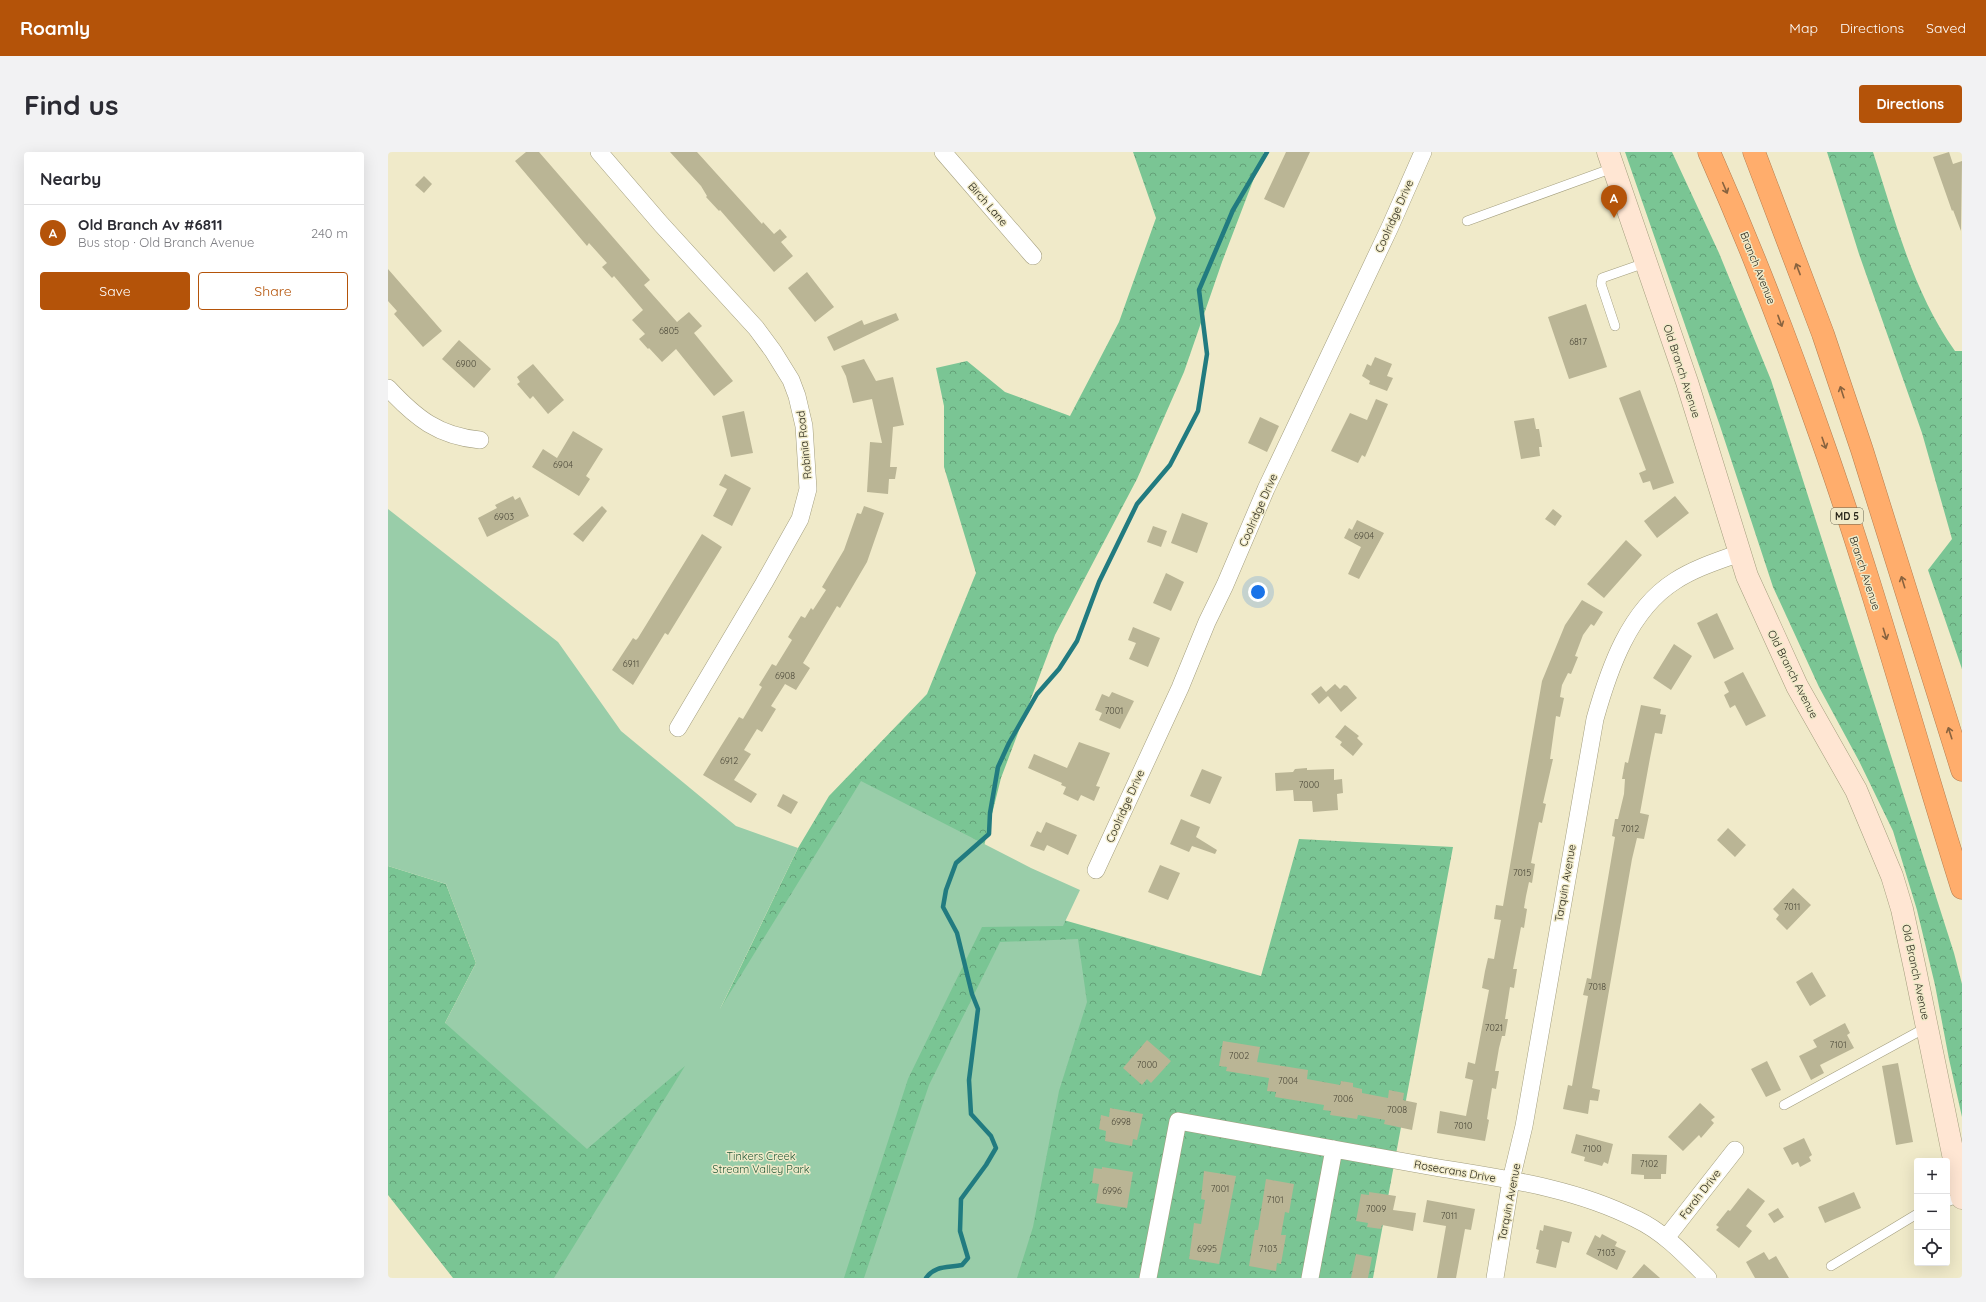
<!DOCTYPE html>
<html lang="en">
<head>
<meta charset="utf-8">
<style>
  :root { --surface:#fff; --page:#f2f2f3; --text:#2b2b33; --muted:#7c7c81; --line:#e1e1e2; --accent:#b45309 }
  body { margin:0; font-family:Quicksand,sans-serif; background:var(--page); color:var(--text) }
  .controls { position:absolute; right:12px; bottom:12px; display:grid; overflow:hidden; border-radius:4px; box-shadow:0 4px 16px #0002 }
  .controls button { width:36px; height:36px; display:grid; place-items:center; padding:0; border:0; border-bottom:1px solid var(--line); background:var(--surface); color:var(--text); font:20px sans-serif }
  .you { position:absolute; left:870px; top:440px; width:14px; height:14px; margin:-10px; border:3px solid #fff; border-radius:50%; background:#1a73e8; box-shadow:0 0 0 6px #1a73e833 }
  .badge { display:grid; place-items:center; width:26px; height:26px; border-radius:50%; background:var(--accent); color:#fff; font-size:13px; font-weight:700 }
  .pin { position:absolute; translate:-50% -33px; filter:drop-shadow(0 1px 2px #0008) }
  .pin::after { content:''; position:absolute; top:21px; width:14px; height:12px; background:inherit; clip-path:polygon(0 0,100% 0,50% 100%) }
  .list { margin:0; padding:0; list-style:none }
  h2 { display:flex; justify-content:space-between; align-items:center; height:52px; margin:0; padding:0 16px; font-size:17px }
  h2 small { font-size:13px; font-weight:400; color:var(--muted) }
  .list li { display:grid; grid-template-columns:26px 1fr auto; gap:12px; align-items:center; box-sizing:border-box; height:56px; padding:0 16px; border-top:1px solid var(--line) }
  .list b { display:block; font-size:15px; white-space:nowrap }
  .list p { margin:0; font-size:13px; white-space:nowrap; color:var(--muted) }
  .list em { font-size:13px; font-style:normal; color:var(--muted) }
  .actions { display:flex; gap:8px; padding:12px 16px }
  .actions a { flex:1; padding:9px 0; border:1px solid var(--accent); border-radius:4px; text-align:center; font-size:14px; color:var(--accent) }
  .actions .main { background:var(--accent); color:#fff }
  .icon { flex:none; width:22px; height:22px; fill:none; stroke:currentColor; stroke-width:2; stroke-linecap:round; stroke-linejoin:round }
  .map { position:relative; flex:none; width:1574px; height:1126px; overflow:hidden; border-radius:4px }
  header { display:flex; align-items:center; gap:24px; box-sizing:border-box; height:56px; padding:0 20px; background:var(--accent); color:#fff }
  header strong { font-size:19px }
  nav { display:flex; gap:22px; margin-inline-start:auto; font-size:14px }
  .intro { display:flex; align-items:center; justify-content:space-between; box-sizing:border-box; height:96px; padding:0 24px }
  h1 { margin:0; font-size:28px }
  .button { padding:10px 18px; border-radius:4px; background:var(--accent); color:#fff; font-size:14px; font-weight:700 }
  main { display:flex; gap:24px; padding:0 24px }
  aside { flex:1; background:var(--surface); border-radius:4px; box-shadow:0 4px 16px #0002 }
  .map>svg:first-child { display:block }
  .forest { fill:url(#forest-crowns) }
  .park { fill:#99cda9 }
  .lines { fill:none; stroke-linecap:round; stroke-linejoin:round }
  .stream { stroke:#217b80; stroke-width:4.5 }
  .building { fill:#bab595 }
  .lane-casing { stroke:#a39e7e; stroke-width:10 }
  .street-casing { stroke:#a39e7e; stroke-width:18 }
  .secondary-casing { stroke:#a39e7e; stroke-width:23 }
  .highway-casing { stroke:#b47e50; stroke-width:23 }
  .lane { stroke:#fff; stroke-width:9 }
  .street { stroke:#fff; stroke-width:17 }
  .secondary { stroke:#ffe6d3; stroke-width:22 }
  .highway { stroke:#ffad6c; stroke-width:22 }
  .oneway { stroke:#89633f }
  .labels { text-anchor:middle; stroke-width:3; stroke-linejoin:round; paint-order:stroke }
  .number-label { font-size:9px; fill:#4d4a3a }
  .shield { fill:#f0eac9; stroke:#65624f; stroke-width:1 }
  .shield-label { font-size:10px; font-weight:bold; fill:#29271b }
  .street-label { font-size:11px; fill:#29271b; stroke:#f0eac9 }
  .park-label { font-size:11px; fill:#235a39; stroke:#f0eac9 }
</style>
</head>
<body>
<header>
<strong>Roamly</strong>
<nav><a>Map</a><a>Directions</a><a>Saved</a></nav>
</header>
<div class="intro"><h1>Find us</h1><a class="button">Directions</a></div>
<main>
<aside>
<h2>Nearby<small></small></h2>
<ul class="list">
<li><span class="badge">A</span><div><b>Old Branch Av #6811</b><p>Bus stop · Old Branch Avenue</p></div><em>240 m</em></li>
</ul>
<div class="actions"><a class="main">Save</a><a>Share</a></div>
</aside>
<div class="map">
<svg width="1574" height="1126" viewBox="0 0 1574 1126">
  <defs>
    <pattern id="forest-crowns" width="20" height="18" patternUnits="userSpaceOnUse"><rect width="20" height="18" fill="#7ac594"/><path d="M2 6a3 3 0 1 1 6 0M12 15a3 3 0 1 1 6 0" fill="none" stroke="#64a078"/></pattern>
  </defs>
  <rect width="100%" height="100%" fill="#f0eac9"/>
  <path class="forest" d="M745 0H876L834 110 796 220 749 327 667 483 613 626 584 742 873 824 911 687 1065 695 985 1126H65L0 1043V714L58 732 88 811 57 871 310 903 410 696 441 644 539 542 588 421 556 315V254L548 216 579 209 617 240 682 264 731 170 768 66Z
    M1237 0H1284L1331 101 1383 228 1566 801 1574 832V965L1561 907 1547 833 1529 758 1505 679 1471 609 1431 535 1385 435 1331 271Z
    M1439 0H1485C1507 68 1525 140 1567 199H1574V517L1540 418 1564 387 1534 281 1471 102Z"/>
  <path class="park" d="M0 357 170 490 233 579 348 674 410 696 332 857 473 629 643 716 692 738 675 774 594 775 520 927 456 1126H166L297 914 199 997 57 871 88 811 58 732 0 714Z
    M690 787 699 850 671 939 645 1075 629 1126H476L541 933 612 790Z"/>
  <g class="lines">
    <path class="stream" d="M538 1126C547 1113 560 1116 574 1113L580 1106 572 1079 573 1047 598 1013 608 996 603 984 583 962 581 928 590 857 584 842 569 781 555 755 558 738 568 711 601 682 602 661 610 615 621 591 649 542 671 517 689 489 711 430 749 352 782 313 810 259 819 202 811 138 845 58 879 0"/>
  </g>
  <path class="building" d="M138 0H151L262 128 256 133 289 170 301 160 314 174 306 181 345 229 326 244 288 197 274 210 261 196 260 197 251 187 257 182 244 168 255 158 226 124 224 126 214 115 219 111 201 91 199 94 127 9Z
    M282 0H309L374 72 375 70 386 82 392 77 399 85 393 90 405 104 386 120 332 58 331 59 318 45 319 44 313 34Z
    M898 0H922L896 56 876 47Z
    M1561 0 1565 12 1574 9 1573 79 1565 58 1564 59 1545 5Z
    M36 24 44 32 36 41 27 33Z
    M0 117 54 179 35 195 6 162 9 159 0 149Z
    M419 120 446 155 427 170 400 136Z
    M1198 152 1219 215 1181 227 1160 165Z
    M508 161 511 168 446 199 439 185 474 168 476 173Z
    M71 188 103 217 86 236 54 207Z
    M987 205 1004 212 999 224 1005 226 999 239 981 232 982 229 974 224 979 212 983 214Z
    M476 207 488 229 505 225 516 273 505 275 502 315H509L507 327H501L500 342 479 340 482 290 494 291 484 247 465 251 458 224 453 214Z
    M145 212 176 248 160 262 145 244 142 247 129 232 132 230 129 225Z
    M1252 238 1286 331 1265 338 1262 329 1255 331 1251 321 1258 318 1231 246Z
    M988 247 1000 252 977 305 974 303 970 311 943 299 962 261 979 268Z
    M356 259 365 301 343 305 334 264Z
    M872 265 891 274 879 300 860 291Z
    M1146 266 1148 277H1151L1154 295H1151L1152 304 1133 307 1126 269Z
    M185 279 215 297 198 324 202 327 191 344 144 315 155 297 169 306Z
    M337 322 363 336 344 374 325 364 339 337 331 333Z
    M125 344 127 348 132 345 141 364 99 385 90 366 109 356 107 353Z
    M1287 344 1301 361 1269 386 1256 369Z
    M214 354 219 359 195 390 185 382Z
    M476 354 496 361 479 410 452 456 449 454 415 511 422 516 408 538 397 532 383 554 388 557 374 580 369 577 356 598 363 602 346 628 369 642 363 651 315 623 351 565 355 567 374 535 371 533 384 512 388 514 404 488 400 485 413 464 417 466 423 456 425 458 438 438 434 435 456 398 469 361 473 362Z
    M1165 357 1174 364 1167 374 1157 367Z
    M794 361 820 371 809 401 783 391Z
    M969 368 996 381 971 427 960 422 973 395 956 386 961 376 964 378Z
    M765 374 779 379 773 395 759 390Z
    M314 382 334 395 280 483 277 481 245 533 224 518 245 486 248 488 250 486Z
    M1238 388 1254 403 1216 446 1199 432Z
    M778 421 796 430 783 459 765 451Z
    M1194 448 1215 460 1206 474 1203 472 1195 483 1187 504 1190 505 1183 522 1180 521 1174 533 1172 545 1176 546 1172 565 1168 564 1162 607H1165L1155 651 1158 652 1154 671 1151 670 1143 711 1147 712 1144 731 1141 730 1138 744 1136 756 1139 757 1136 776 1133 775 1125 817H1129L1126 836 1122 835 1117 867H1120L1117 884H1114L1111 896 1107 919H1111L1108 937 1104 936 1099 967 1101 968 1097 989 1049 981 1052 959 1078 964 1085 928 1077 926 1080 910 1087 912 1101 838 1094 836 1097 819 1100 806 1106 807 1113 768 1106 767 1108 753 1115 754 1154 529 1177 473Z
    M1329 461 1346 497 1326 507 1309 471Z
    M745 475 772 486 760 515 741 507 748 491 740 488Z
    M1286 492 1304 504 1283 538 1265 526Z
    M1355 520 1378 564 1358 574 1347 553 1342 556 1336 543 1341 540 1336 530Z
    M947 532 952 537 956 533 959 534 969 546 953 560 940 544 931 552 923 542 933 534 938 540Z
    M724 540 746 549 732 577 711 568 714 561 707 558 714 542 721 545Z
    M1253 553 1273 557 1272 562 1278 563 1274 582 1267 581 1262 606 1252 661 1261 663 1256 687 1249 686 1244 707 1204 936 1212 938 1210 949 1202 948 1200 962 1175 957 1180 933 1184 934 1200 844 1195 843 1199 826 1203 827 1208 797 1227 685 1224 684 1227 667H1230L1236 642 1237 627H1234L1237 610 1240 611Z
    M957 573 971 584 969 586 975 592 965 604 952 593 954 590 947 585Z
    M691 590 722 601 708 634 712 635 706 649 693 643 690 649 675 642 678 635 673 633 674 631 640 616 646 602 679 616Z
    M919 616V618L946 617V628L954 627 955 641 949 642 950 658 925 660 924 649H906L905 638 888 639 887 621 905 620 907 617Z
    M814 617 834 625 822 652 802 644Z
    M395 642 410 650 403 662 389 654Z
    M793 667 812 675 808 685 829 698 827 702 804 694 801 700 782 692Z
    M658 670 689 683 680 703 659 693 656 699 642 694 649 679 653 681Z
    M1340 676 1358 693 1347 705 1329 688Z
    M772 713 792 721 780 748 760 740Z
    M1405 736 1423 753 1399 778 1388 767 1391 763 1385 757Z
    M1424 820 1438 844 1422 854 1408 830Z
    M1457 871 1462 881 1459 883 1466 896 1432 913 1436 921 1423 928 1411 904 1429 895 1425 888Z
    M759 888 783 909 763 931 759 927 754 933 735 916Z
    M835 889 872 895 869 910 920 918 919 927 952 933 953 929 965 931V935L974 937V941L1000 946 1001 938 1016 941 1015 948 1029 951 1024 978 996 972 997 968 970 963 969 967 942 963 943 959 935 958 936 953 887 945 888 940 879 939 881 926 838 919 839 915 831 914Z
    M1379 909 1393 938 1378 945 1363 917Z
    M1510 911 1525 990 1508 993 1494 914Z
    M1312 951 1327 965 1323 968 1326 971 1313 986 1311 983 1295 999 1280 985Z
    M722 956 755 962 749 988 745 987 744 994 717 989 718 979 711 977 713 963 721 965Z
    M1188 982 1225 992 1220 1012 1216 1010 1214 1014 1196 1009 1197 1005 1183 1001Z
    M1416 986 1424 1003 1421 1005 1423 1009 1412 1015 1410 1010 1404 1013 1395 996Z
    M1244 1002 1279 1003 1278 1022H1273V1027H1256V1023L1243 1022Z
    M714 1015 745 1020 739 1056 708 1051 711 1032 704 1031 706 1016 714 1017Z
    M816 1019 848 1024 831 1112 801 1107 806 1071 813 1072 817 1048 813 1047Z
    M878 1027 906 1032 901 1061 897 1060 893 1083H898L893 1112 889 1111 888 1119 861 1114 867 1078H870Z
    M1360 1036 1377 1049 1358 1074 1364 1079 1351 1096 1328 1078 1331 1075 1328 1073 1340 1058 1342 1059Z
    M981 1040 1008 1044 1005 1058 1028 1061 1025 1079 994 1073 993 1077 979 1075 980 1071 968 1069 973 1042 981 1043Z
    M1466 1040 1473 1056 1437 1071 1430 1055Z
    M1039 1048 1087 1057 1083 1078 1077 1077 1068 1126H1049L1058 1074 1035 1070Z
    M1390 1056 1396 1065 1386 1071 1380 1062Z
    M1156 1073 1184 1080 1181 1091 1174 1089 1168 1116 1148 1111 1151 1098 1148 1097 1152 1078 1155 1079Z
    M1214 1082 1229 1090 1227 1094 1238 1099 1229 1118 1198 1102 1207 1083 1212 1086Z
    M1376 1100 1381 1108 1388 1104 1401 1126H1367L1358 1110Z
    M968 1102 984 1105 980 1126H963Z
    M1256 1112 1272 1126H1244Z"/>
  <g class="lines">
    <defs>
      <path id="lane" d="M1079 69 1225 16
        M1227 174 1213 132 1214 126 1257 111
        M1396 953 1539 875
        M1559 1050 1574 1044
        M1443 1114 1529 1062"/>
      <path id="street" d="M211 0 273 72 368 176 385 199 403 228 409 244 416 274 420 337 412 367 376 431 290 576
        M555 0 645 104
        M0 236C28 266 50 284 92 288
        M708 718 792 536 819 470 837 433 878 337 1002 75 1035 0
        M1278 1086 1347 998
        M760 1126 790 969C873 984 957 999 1040 1014 1110 1026 1183 1034 1248 1067 1276 1080 1298 1104 1320 1126
        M922 1126 946 997
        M1107 1126 1123 1028 1136 974 1207 567C1221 517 1241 458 1287 429 1307 416 1330 409 1352 401"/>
      <path id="secondary" d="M1220 0 1299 230 1359 424 1409 534 1468 638 1504 724 1514 757 1527 817 1574 1046"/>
      <path id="highway" d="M1321 0C1363 95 1400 190 1434 288 1486 435 1527 587 1574 736
        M1366 0 1435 182 1474 298 1574 618"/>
    </defs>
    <use href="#lane" class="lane-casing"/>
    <use href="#street" class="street-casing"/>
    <use href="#secondary" class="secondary-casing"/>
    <use href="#highway" class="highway-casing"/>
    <use href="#lane" class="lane"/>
    <use href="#street" class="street"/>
    <use href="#secondary" class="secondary"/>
    <use href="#highway" class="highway"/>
  </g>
  <defs><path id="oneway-shaft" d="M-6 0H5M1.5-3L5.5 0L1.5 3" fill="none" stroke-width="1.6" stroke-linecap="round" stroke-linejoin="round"/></defs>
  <g class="oneway">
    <use href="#oneway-shaft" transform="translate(1337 36) rotate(67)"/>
    <use href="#oneway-shaft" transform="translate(1410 117) rotate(-111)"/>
    <use href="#oneway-shaft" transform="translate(1392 169) rotate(70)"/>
    <use href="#oneway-shaft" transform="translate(1454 240) rotate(-108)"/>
    <use href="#oneway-shaft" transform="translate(1436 291) rotate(71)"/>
    <use href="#oneway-shaft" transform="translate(1515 430) rotate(-107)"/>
    <use href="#oneway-shaft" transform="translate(1497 482) rotate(73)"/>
    <use href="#oneway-shaft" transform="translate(1562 581) rotate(-108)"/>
  </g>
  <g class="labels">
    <g class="number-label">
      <text x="281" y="182">6805</text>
      <text x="1190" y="193">6817</text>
      <text x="78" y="215">6900</text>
      <text x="175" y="316">6904</text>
      <text x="116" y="368">6903</text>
      <text x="976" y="387">6904</text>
      <text x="243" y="515">6911</text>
      <text x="397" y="527">6908</text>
      <text x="726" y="562">7001</text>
      <text x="341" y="612">6912</text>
      <text x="921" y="636">7000</text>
      <text x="1242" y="680">7012</text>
      <text x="1134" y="724">7015</text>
      <text x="1404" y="758">7011</text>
      <text x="1209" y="838">7018</text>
      <text x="1106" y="879">7021</text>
      <text x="1450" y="896">7101</text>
      <text x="851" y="907">7002</text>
      <text x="759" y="916">7000</text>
      <text x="900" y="932">7004</text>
      <text x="955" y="950">7006</text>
      <text x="1009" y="961">7008</text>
      <text x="733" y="973">6998</text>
      <text x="1075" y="977">7010</text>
      <text x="1204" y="1000">7100</text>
      <text x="1261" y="1015">7102</text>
      <text x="832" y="1040">7001</text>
      <text x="724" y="1042">6996</text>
      <text x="887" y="1051">7101</text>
      <text x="988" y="1060">7009</text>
      <text x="1061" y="1067">7011</text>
      <text x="819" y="1100">6995</text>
      <text x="880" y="1100">7103</text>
      <text x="1218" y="1104">7103</text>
    </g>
    <rect class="shield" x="1443" y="356" width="32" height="16" rx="3"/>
    <g class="shield-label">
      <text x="1459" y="368">MD 5</text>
    </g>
    <g class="street-label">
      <text transform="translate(600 52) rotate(49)" y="4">Birch Lane</text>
      <text transform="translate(1006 64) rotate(-66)" y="4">Coolridge Drive</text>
      <text transform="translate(1370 116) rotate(68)" y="4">Branch Avenue</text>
      <text transform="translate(1294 219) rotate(72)" y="4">Old Branch Avenue</text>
      <text transform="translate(416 293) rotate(-96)" y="4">Robinia Road</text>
      <text transform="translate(870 358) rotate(-66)" y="4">Coolridge Drive</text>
      <text transform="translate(1477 421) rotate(72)" y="4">Branch Avenue</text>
      <text transform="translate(1405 522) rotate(63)" y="4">Old Branch Avenue</text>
      <text transform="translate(737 654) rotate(-66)" y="4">Coolridge Drive</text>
      <text transform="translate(1177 731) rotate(-80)" y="4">Tarquin Avenue</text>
      <text transform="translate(1528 820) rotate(78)" y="4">Old Branch Avenue</text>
      <text transform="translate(1067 1019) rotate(10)" y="4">Rosecrans Drive</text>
      <text transform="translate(1312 1042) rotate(-52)" y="4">Farah Drive</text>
      <text transform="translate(1121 1050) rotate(-79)" y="4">Tarquin Avenue</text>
    </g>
    <g class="park-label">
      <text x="373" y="1008">Tinkers Creek<tspan x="373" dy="13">Stream Valley Park</tspan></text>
    </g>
  </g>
</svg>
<div class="controls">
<button>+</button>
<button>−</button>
<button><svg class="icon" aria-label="locate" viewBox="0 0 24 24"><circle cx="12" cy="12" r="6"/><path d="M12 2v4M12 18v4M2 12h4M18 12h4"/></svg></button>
</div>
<div class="you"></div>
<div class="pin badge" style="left:1226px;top:66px">A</div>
</div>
</main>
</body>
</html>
